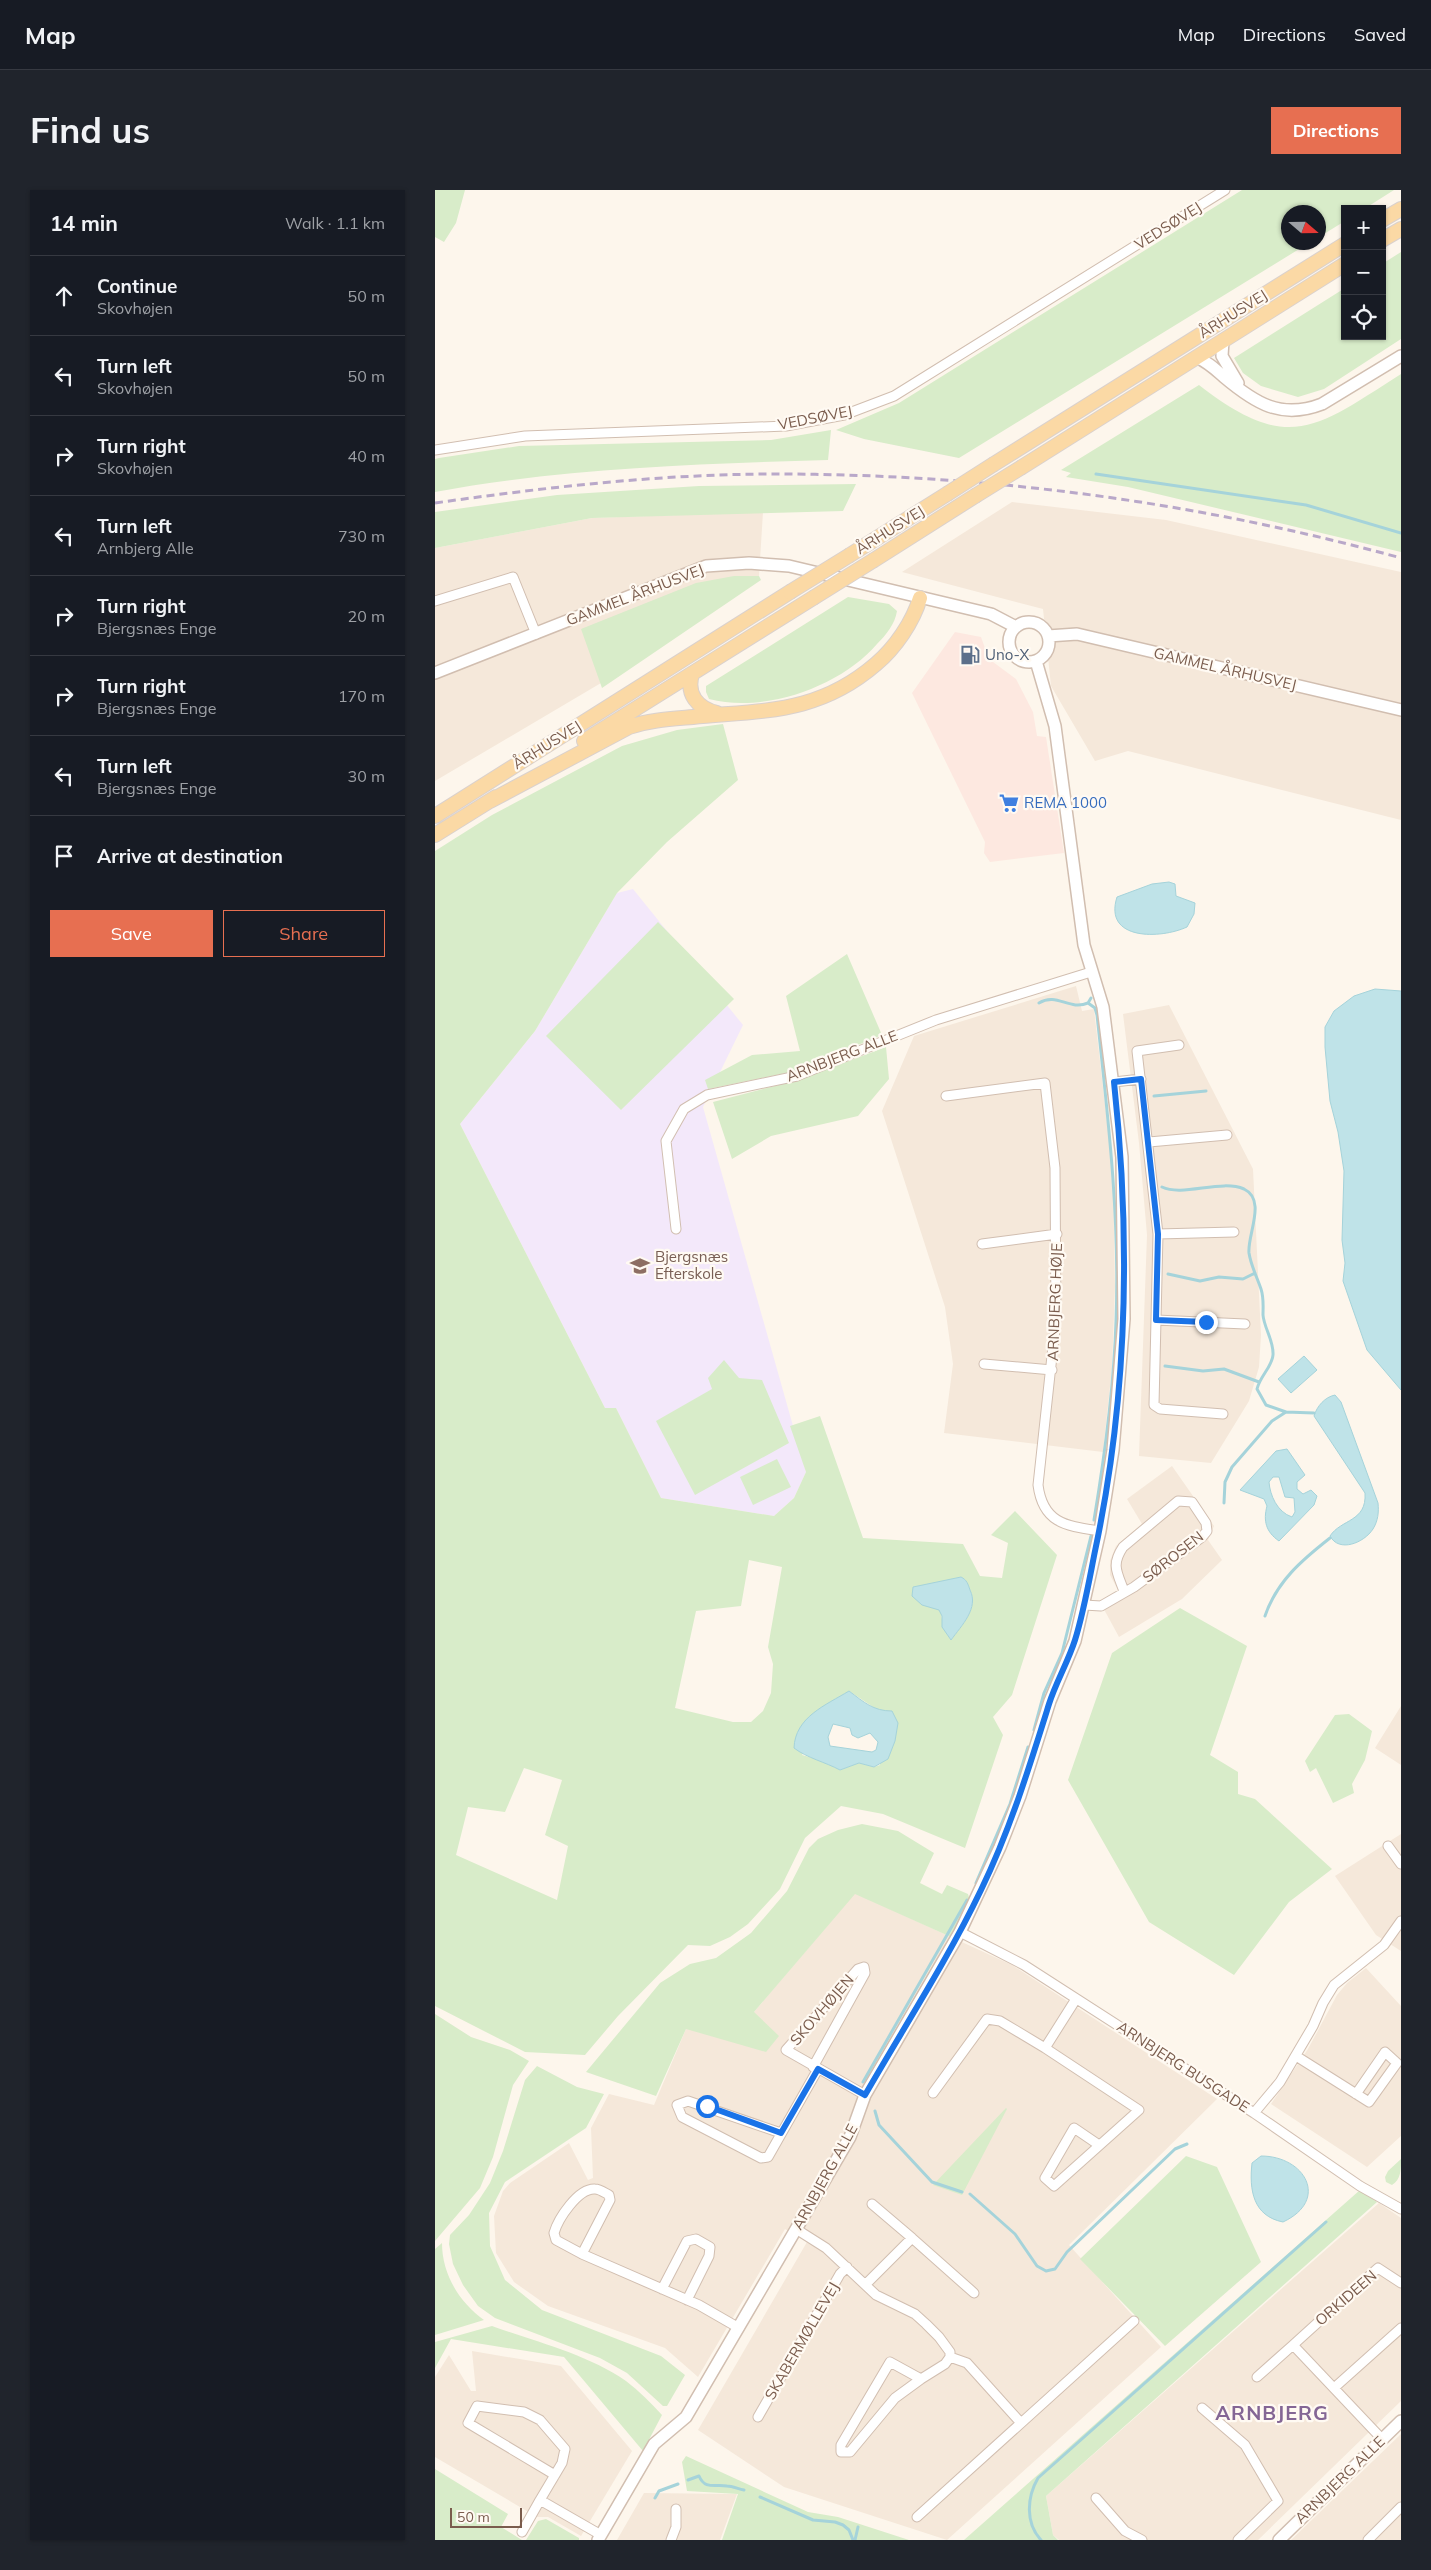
<!DOCTYPE html>
<html lang="en">
<head>
<meta charset="utf-8">
<style>
  :root { --surface:#171b24; --page:#20242c; --text:#f1f3f6; --muted:#9ea1a6; --line:#363941; --accent:#e76f51 }
  body { margin:0; font-family:Mulish,sans-serif; background:var(--page); color:var(--text) }
  .controls { position:absolute; right:15px; top:15px; display:grid; overflow:hidden; border-radius:0px; box-shadow:0 1px 4px #0004 }
  .controls button { width:45px; height:45px; display:grid; place-items:center; padding:0; border:0; border-bottom:1px solid var(--line); background:var(--surface); color:var(--text); font:25px sans-serif }
  .compass { position:absolute; left:846px; top:15px; width:45px; height:45px; border-radius:50%; background:var(--surface); box-shadow:0 1px 4px #0004; rotate:110deg }
  .scale { position:absolute; left:15px; bottom:12px; width:72px; box-sizing:border-box; padding-left:5px; border:2px solid #7a5c4d; border-top:0; font-size:14px; line-height:18px; white-space:nowrap; color:#7a5c4d; -webkit-text-stroke:4px #fffaf3; paint-order:stroke }
  .stop { position:absolute; width:15px; height:15px; margin:-11px; border:4px solid #1a73e8; border-radius:50%; background:#fff }
  .stop.end { background:#1a73e8; border-color:#fff; box-shadow:0 1px 5px #0008 }
  .list { margin:0; padding:0; list-style:none }
  h2 { display:flex; justify-content:space-between; align-items:center; height:65px; margin:0; padding:0 20px; font-size:21px }
  h2 small { font-size:16px; font-weight:400; color:var(--muted) }
  .list li { display:grid; grid-template-columns:32px 1fr auto; gap:15px; align-items:center; box-sizing:border-box; height:80px; padding:0 20px; border-top:1px solid var(--line) }
  .list b { display:block; font-size:19px; white-space:nowrap }
  .list p { margin:0; font-size:16px; white-space:nowrap; color:var(--muted) }
  .list em { font-size:16px; font-style:normal; color:var(--muted) }
  .actions { display:flex; gap:10px; padding:15px 20px }
  .actions a { flex:1; padding:11px 0; border:1px solid var(--accent); border-radius:0px; text-align:center; font-size:18px; color:var(--accent) }
  .actions .main { background:var(--accent); color:#fff }
  .icon { flex:none; width:28px; height:28px; fill:none; stroke:currentColor; stroke-width:2; stroke-linecap:round; stroke-linejoin:round }
  .map { position:relative; flex:none; width:966px; height:2350px; overflow:hidden; border-radius:0px }
  header { display:flex; align-items:center; gap:30px; box-sizing:border-box; height:70px; padding:0 25px; background:var(--surface); border-bottom:1px solid var(--line) }
  header strong { font-size:24px }
  nav { display:flex; gap:28px; margin-inline-start:auto; font-size:18px }
  .intro { display:flex; align-items:center; justify-content:space-between; box-sizing:border-box; height:120px; padding:0 30px }
  h1 { margin:0; font-size:35px }
  .button { padding:12px 22px; border-radius:0px; background:var(--accent); color:#fff; font-size:18px; font-weight:700 }
  main { display:flex; gap:30px; padding:0 30px }
  aside { flex:1; background:var(--surface); border-radius:0px; box-shadow:0 1px 4px #0004 }
  .map>svg:first-child { display:block }
  .residential { fill:#f5e8da }
  .commercial { fill:#fde8e0 }
  .education { fill:#f3e8fa }
  .green { fill:#d8ecc9; fill-rule:evenodd }
  .water { fill:#bfe3e8; stroke:#a5d3da; fill-rule:evenodd }
  .lines { fill:none; stroke-linecap:round; stroke-linejoin:round }
  .stream { stroke:#a5d3da; stroke-width:3 }
  .minor-casing { stroke:#d1beb0; stroke-width:11 }
  .tertiary-casing { stroke:#d1beb0; stroke-width:14 }
  .primary-casing { stroke:#dad1cd; stroke-width:16 }
  .minor { stroke:#fff; stroke-width:9 }
  .tertiary { stroke:#fff; stroke-width:11 }
  .primary { stroke:#fbd9a5; stroke-width:14 }
  .rail { stroke:#b9a8c9; stroke-width:3; stroke-dasharray:8 5; stroke-linecap:butt }
  .primary-bridge-casing { stroke:#dad1cd; stroke-width:16; stroke-linecap:butt }
  .primary-bridge { stroke:#fbd9a5; stroke-width:14 }
  .route { stroke:#1a73e8; stroke-width:6 }
  .labels { text-anchor:middle; stroke-width:4.5; stroke-linejoin:round; paint-order:stroke }
  .street-label { font-size:15px; fill:#7a5c4d; stroke:#fffaf3 }
  .service-label { font-size:15px; fill:#4e5e75; stroke:#fffaf3; text-anchor:start }
  .shop-label { font-size:15px; fill:#366cbe; stroke:#fffaf3; text-anchor:start }
  .education-label { font-size:15px; fill:#785e54; stroke:#fffaf3; text-anchor:start }
  .district-label { font-size:20px; font-weight:bold; letter-spacing:1px; fill:#846695; stroke:#fffaf3 }
</style>
</head>
<body>
<header>
<strong>Map</strong>
<nav><a>Map</a><a>Directions</a><a>Saved</a></nav>
</header>
<div class="intro"><h1>Find us</h1><a class="button">Directions</a></div>
<main>
<aside>
<h2>14 min<small>Walk · 1.1 km</small></h2>
<ul class="list">
<li><svg class="icon" aria-label="ahead" viewBox="0 0 24 24"><path d="M12 20V5M6 11l6-6 6 6"/></svg><div><b>Continue</b><p>Skovhøjen</p></div><em>50 m</em></li>
<li><svg class="icon" aria-label="left" viewBox="0 0 24 24"><path d="M17 20v-9H6M10 6l-5 5 5 5"/></svg><div><b>Turn left</b><p>Skovhøjen</p></div><em>50 m</em></li>
<li><svg class="icon" aria-label="right" viewBox="0 0 24 24"><path d="M7 20v-9h11M14 6l5 5-5 5"/></svg><div><b>Turn right</b><p>Skovhøjen</p></div><em>40 m</em></li>
<li><svg class="icon" aria-label="left" viewBox="0 0 24 24"><path d="M17 20v-9H6M10 6l-5 5 5 5"/></svg><div><b>Turn left</b><p>Arnbjerg Alle</p></div><em>730 m</em></li>
<li><svg class="icon" aria-label="right" viewBox="0 0 24 24"><path d="M7 20v-9h11M14 6l5 5-5 5"/></svg><div><b>Turn right</b><p>Bjergsnæs Enge</p></div><em>20 m</em></li>
<li><svg class="icon" aria-label="right" viewBox="0 0 24 24"><path d="M7 20v-9h11M14 6l5 5-5 5"/></svg><div><b>Turn right</b><p>Bjergsnæs Enge</p></div><em>170 m</em></li>
<li><svg class="icon" aria-label="left" viewBox="0 0 24 24"><path d="M17 20v-9H6M10 6l-5 5 5 5"/></svg><div><b>Turn left</b><p>Bjergsnæs Enge</p></div><em>30 m</em></li>
<li><svg class="icon" aria-label="arrive" viewBox="0 0 24 24"><path d="M6 21V4h12l-3 4 3 4H6"/></svg><div><b>Arrive at destination</b></div></li>
</ul>
<div class="actions"><a class="main">Save</a><a>Share</a></div>
</aside>
<div class="map">
<svg width="966" height="2350" viewBox="0 0 966 2350">
  <rect width="100%" height="100%" fill="#fdf6ec"/>
  <path class="residential" d="M577 312 731 330 966 382V630L693 561 660 571 616 496 608 419 467 382Z
    M328 322 324 386H299L166 493 0 591V358L157 328Z
    M641 796 647 821 659 819 678 984 680 1097 677 1178 668 1262 509 1243 518 1174 510 1117 447 921 479 846Z
    M734 815 818 979 826 1145 824 1177 814 1211 776 1273 704 1266 712 1045 704 953 688 824Z
    M737 1276 779 1336 773 1350 787 1370 747 1409 684 1447 665 1412 683 1400 675 1385V1371L681 1356 707 1334 692 1309Z
    M966 1516V1575L940 1558Z
    M966 1644V1761L941 1745 900 1686Z
    M420 1703 577 1775 782 1909 634 2055 726 2157 512 2350 349 2297 263 2240 372 2052 350 2039 263 2187 230 2158 113 2116 79 2092 61 2063 59 2026 68 2001 75 1993 134 1953 153 1990 158 1988 156 1938 174 1904 219 1915 251 1839 319 1822Z
    M931 1778 966 1816V1946L932 1977 836 1914 873 1859 902 1805 912 1793Z
    M944 2013 966 2028V2211L823 2350H624L618 2345 611 2306Z
    M37 2161 126 2176 197 2261 146 2346 113 2327H102L0 2267V2187L14 2165 36 2201H41Z
    M966 2244V2350H856Z
    M209 2303 302 2304 285 2350H182Z"/>
  <path class="commercial" d="M520 442 546 447 554 469 581 489 598 522 602 546 611 547 629 663 555 672 549 663 550 652 477 503Z"/>
  <path class="education" d="M198 699 308 835 268 917 371 1282 359 1308 339 1326 226 1308 181 1218H170L25 934 100 841 182 703Z"/>
  <path class="green" d="M0 0H30L21 33 9 52 0 47Z
    M807 0H959L929 19H910V31L884 47V22H854V52L874 53 524 268 429 249 401 240 464 213Z
    M966 62V149L889 199 863 207 826 196 808 183 799 168 910 98V146H947V74Z
    M966 184V362L693 297 631 287 636 283 626 280 764 195C854 265 881 238 966 184Z
    M396 240 393 270C262 274 130 278 0 302V269L4 268 84 256 336 250Z
    M421 294 408 321 157 328 0 358V322L122 305 264 296Z
    M299 386H324L326 390 167 498 146 439 261 393Z
    M413 407 454 414 462 421C460 434 451 445 442 454 406 496 330 524 274 509L271 502V496Z
    M288 534 303 590 232 652 182 703 100 841 25 934 170 1218H181L226 1308 339 1326 359 1308 371 1282 355 1236 385 1226 428 1348 528 1354 545 1386 567 1388 573 1353 556 1345 580 1321 622 1365 577 1505 558 1527 568 1545 530 1658 448 1624 406 1616 370 1648 345 1699 313 1734 295 1747 275 1756 253 1755 183 1826 150 1865 90 1862 0 1816V661L57 625 187 556 242 540ZM314 1370 347 1377 333 1457 338 1474 336 1503 328 1521 316 1532H298L240 1518 261 1421 306 1416ZM526 1387C532 1390 533 1394 535 1400 544 1418 527 1435 516 1450 502 1431 506 1413 510 1391ZM414 1501 444 1521 445 1575 439 1577 424 1573 405 1580 386 1570 367 1565ZM89 1578 127 1590 110 1645 133 1656 122 1710 21 1665 33 1617 70 1622Z
    M223 732 299 809 186 920 111 846Z
    M412 764 447 845 361 881 273 899 270 890 317 865 365 861 351 806Z
    M451 857 454 889 423 926 336 946 297 969 278 912 363 890Z
    M289 1170 304 1188 327 1190 354 1253 260 1305 221 1231 277 1199 273 1188Z
    M342 1269 356 1297 318 1315 305 1287Z
    M745 1418 812 1456 775 1565 803 1582V1604L820 1609 897 1679 854 1712 799 1785 714 1732 633 1590 677 1463Z
    M914 1524 937 1541 930 1570 917 1594 919 1603 898 1613 881 1578 875 1582 870 1571 900 1525Z
    M427 1634 463 1641 499 1663 485 1693 507 1704 512 1695 533 1704 535 1711 516 1747 420 1704 319 1822 344 1846 331 1862 251 1839 221 1906 151 1882 225 1793 255 1774 281 1768 316 1743 352 1701 374 1658 383 1649 403 1640Z
    M0 1824 36 1847 75 1860 94 1871 78 1895 58 1967 45 1998 0 2051Z
    M102 1876 142 1897 169 1904 151 1938 70 1992 54 2023 55 2056 70 2090 107 2120 226 2166 250 2185 232 2216H228L192 2183 165 2168 60 2128 43 2116 28 2095 18 2074 14 2054 15 2045 34 2025 55 1993 68 1961 90 1890Z
    M571 1918 572 1919 527 2005 498 1995Z
    M751 1966 782 1977 826 2072 730 2156 645 2069Z
    M966 1969C966 1979 966 1990 957 1995L951 1992 950 1987 953 1981Z
    M925 2000 942 2012 611 2306 618 2345 623 2350H529Z
    M7 2053C7 2084 24 2112 49 2130L0 2145V2059Z
    M57 2136C101 2152 152 2164 191 2191 204 2201 216 2213 227 2225L208 2261 129 2167 16 2149 0 2178V2152Z
    M251 2266 373 2322 403 2327 474 2350H287L303 2304 252 2301 247 2272Z
    M0 2279 73 2324 66 2337 87 2350H0Z
    M111 2329 144 2348V2350H91L103 2331Z"/>
  <path class="water" d="M734 692 740 694 741 706 760 713 759 724 752 737C726 749 668 751 682 707L717 694Z
    M940 799 966 801V1200L932 1160 908 1091 910 1073 907 1050 909 981 903 942 895 911 890 857V837L899 821 919 806Z
    M869 1166 882 1180 856 1203 843 1189Z
    M900 1205 906 1212 943 1313C944 1322 943 1331 938 1339 929 1353 904 1363 895 1346 906 1329 932 1332 930 1303L879 1226C882 1216 890 1207 900 1205Z
    M852 1259 870 1285 862 1292V1299L868 1304 876 1300 882 1306 879 1315 844 1351C831 1342 828 1331 832 1316L829 1309 805 1300 841 1261ZM838 1287H844L850 1307 859 1308 860 1322 857 1327C842 1322 835 1305 834 1292Z
    M526 1387C532 1390 533 1394 535 1400 544 1418 527 1435 516 1450L507 1437V1426L504 1420 487 1415 477 1406 478 1397Z
    M414 1501C429 1512 438 1521 457 1521L463 1533 460 1551 453 1569 439 1577 424 1573 405 1580C390 1572 372 1568 359 1558 360 1527 391 1515 414 1501ZM398 1534 415 1538 417 1545 423 1548 435 1543 443 1552 441 1560 437 1562 395 1556 393 1547Z
    M826 1966C870 1966 895 2010 848 2032 818 2026 814 2000 817 1973Z"/>
  <g class="lines">
    <path class="stream" d="M661 284 871 315 966 343
      M656 808 653 813 660 818 662 825C673 927 685 1028 681 1131 679 1197 670 1264 659 1330
      M604 813C622 802 634 821 653 813
      M719 906 771 901
      M727 997C748 1007 786 989 809 999 832 1010 812 1045 814 1063 816 1076 822 1087 826 1099 829 1108 828 1116 828 1125 829 1138 839 1151 838 1165 837 1177 825 1186 822 1199L831 1215 851 1222
      M733 1084 765 1091 784 1087 808 1089 820 1083
      M730 1176 768 1181 789 1179 824 1192
      M789 1313 790 1292 797 1277 837 1231 851 1222 879 1223
      M830 1426C842 1391 867 1370 895 1348
      M599 1540 609 1503 627 1463 656 1346
      M541 1693 575 1614 593 1557
      M428 1892 532 1710
      M440 1921 444 1935 497 1992 527 2002
      M535 2004 580 2044 602 2076 611 2081 620 2079 632 2062 740 1959 752 1954
      M253 2290 264 2286C270 2300 280 2294 292 2296 298 2296 303 2299 309 2300
      M325 2307 378 2330 400 2332 408 2335 414 2340 418 2350
      M220 2308 224 2301 243 2294
      M420 2350 423 2337
      M606 2350C590 2333 592 2307 603 2288L891 2032"/>
    <defs>
      <path id="minor" d="M0 260 90 246 351 236 409 225 459 206 790 0
        M0 411 78 387 101 444
        M744 855 702 861 723 1044 719 1215 725 1219 788 1224
        M679 892 706 889
        M511 906 610 893 620 978 621 1129 603 1295C608 1334 632 1336 665 1341
        M714 952 792 945
        M241 1039 231 951 249 919 272 905 362 886 501 830 656 782
        M723 1044 799 1042
        M547 1054 622 1044
        M721 1130 810 1134
        M549 1174 617 1180
        M649 1415 666 1416 699 1397 767 1347 772 1341 771 1333 757 1312 743 1311 688 1357C676 1375 682 1382 689 1401
        M953 1656 966 1674
        M525 1742 589 1775 819 1923 925 1996 966 2019
        M641 1809 610 1858 704 1920 619 1996 610 1988 639 1938 664 1955
        M861 1866 934 1912 962 1873 950 1862 921 1904
        M378 1877 430 1783 429 1777 423 1779 351 1860 430 1905
        M498 1903 552 1829 565 1831 610 1858
        M819 1923 845 1892 878 1836 888 1813 899 1795 949 1755 966 1731
        M346 1943 253 1911 242 1915 247 1927 326 1968 333 1967 383 1879
        M437 2014 477 2048
        M361 2039 391 2058 441 2105 480 2124 491 2134 504 2147 515 2162V2167
        M147 2064 121 2050 119 2043C123 2029 143 1998 160 1999 165 1999 170 2003 174 2005L175 2010 147 2064 264 2115 304 2138
        M431 2094 477 2048 539 2103
        M227 2099 252 2051 261 2049 275 2057 274 2066 252 2110
        M515 2167 532 2173 586 2233
        M822 2187 858 2155
        M486 2189 460 2208 415 2262H406V2255L455 2172 486 2189 510 2174 515 2167
        M899 2198 966 2138
        M767 2218 810 2255 843 2311 803 2350
        M323 2227 405 2084 412 2077
        M947 2249 858 2155 943 2078 966 2093
        M120 2285 33 2233 42 2216 89 2222 105 2230 130 2259 127 2273 105 2310 166 2345
        M661 2308 690 2341 707 2350
        M482 2327 699 2131
        M87 2342 105 2310
        M236 2350 241 2337V2319
        M933 2350 966 2317"/>
      <path id="tertiary" d="M788 150 787 166 803 193
        M761 167C773 172 780 179 789 187 820 213 846 230 887 214L966 166
        M574 452a20 20 0 1 1 40 0a20 20 0 1 1-40 0Z
        M613 446 642 444 966 520
        M0 483 271 376 314 373 354 376 556 424 581 437
        M163 2350 219 2254 251 2227 415 1947 430 1905 525 1742 565 1657 585 1606 615 1511 640 1451 665 1341 678 1260 689 1129 687 967 668 817 649 755 620 536 601 471
        M844 2350 966 2231"/>
      <path id="primary" d="M947 30 966 19
        M947 50 966 39
        M559 274 910 54
        M587 277 910 74
        M415 365 512 304
        M439 370 540 306
        M257 484C251 504 262 518 282 523
        M149 551 378 408
        M55 611 194 537C215 530 235 529 258 527 329 520 383 524 441 474 460 458 478 432 485 408
        M0 626 355 402
        M0 645 61 607"/>
    </defs>
    <use href="#minor" class="minor-casing"/>
    <use href="#tertiary" class="tertiary-casing"/>
    <use href="#primary" class="primary-casing"/>
    <use href="#minor" class="minor"/>
    <use href="#tertiary" class="tertiary"/>
    <use href="#primary" class="primary"/>
    <path class="rail" d="M0 313C113 297 227 284 341 284 552 284 763 312 966 368"/>
    <defs>
      <path id="primary-bridge" d="M512 304 559 274
        M540 306 587 277
        M355 402 415 365
        M378 408 439 370"/>
    </defs>
    <use href="#primary-bridge" class="primary-bridge-casing"/>
    <use href="#primary-bridge" class="primary-bridge"/>
  </g>
  <g class="lines">
    <path class="route" d="M272 1916 346 1943 383 1879 430 1905C469 1837 512 1771 546 1700 575 1640 594 1578 614 1514 621 1492 633 1472 640 1450 649 1421 654 1391 660 1361 693 1206 696 1050 679 892L706 889 723 1044 721 1130 771 1132"/>
  </g>
  <defs>
    <symbol id="fuel-bare" viewBox="-9 -9 18 18"><path d="M-5.5-6h7V0h2V4h1.3V-2.5L3-4.5l.8-.8L6-3V5H2.5V1h-1V6h-7ZM-4.2-4.7v3.2H.2V-4.7Z" fill="#5c6f8a" stroke="#fffaf3" stroke-width="2.5" paint-order="stroke"/></symbol>
    <symbol id="supermarket-bare" viewBox="-9 -9 18 18"><path d="M-6-5.5h2.5l.6 2H6L4.5 2H-2.5L-4.4-4H-6ZM-1.5 3.2a1.3 1.3 0 1 0 .1 0ZM3 3.2a1.3 1.3 0 1 0 .1 0Z" fill="#3f7fe0" stroke="#fffaf3" stroke-width="2.5" paint-order="stroke"/></symbol>
    <symbol id="school-bare" viewBox="-9 -9 18 18"><path d="M0-5L7-2L0 1L-7-2ZM-4 1L0 2.5L4 1V4Q0 6-4 4Z" fill="#8d6e63" stroke="#fffaf3" stroke-width="2.5" paint-order="stroke"/></symbol>
  </defs>
  <g fill-rule="evenodd">
    <use href="#fuel-bare" x="521" y="451" width="28" height="28"/>
    <use href="#supermarket-bare" x="560" y="599" width="28" height="28"/>
    <use href="#school-bare" x="191" y="1062" width="28" height="28"/>
  </g>
  <g class="labels">
    <g class="street-label">
      <text transform="translate(733 36) rotate(-32)" y="5">VEDSØVEJ</text>
      <text transform="translate(798 124) rotate(-32)" y="5">ÅRHUSVEJ</text>
      <text transform="translate(380 228) rotate(-11)" y="5">VEDSØVEJ</text>
      <text transform="translate(455 340) rotate(-32)" y="5">ÅRHUSVEJ</text>
      <text transform="translate(200 405) rotate(-21)" y="5">GAMMEL ÅRHUSVEJ</text>
      <text transform="translate(790 479) rotate(13)" y="5">GAMMEL ÅRHUSVEJ</text>
      <text transform="translate(112 555) rotate(-32)" y="5">ÅRHUSVEJ</text>
      <text transform="translate(407 866) rotate(-21)" y="5">ARNBJERG ALLE</text>
      <text transform="translate(620 1112) rotate(-88)" y="5">ARNBJERG HØJE</text>
      <text transform="translate(738 1367) rotate(-38)" y="5">SØROSEN</text>
      <text transform="translate(387 1820) rotate(-49)" y="5">SKOVHØJEN</text>
      <text transform="translate(748 1877) rotate(33)" y="5">ARNBJERG BUSGADE</text>
      <text transform="translate(390 1987) rotate(-61)" y="5">ARNBJERG ALLE</text>
      <text transform="translate(911 2108) rotate(-41)" y="5">ORKIDEEN</text>
      <text transform="translate(367 2151) rotate(-60)" y="5">SKABERMØLLEVEJ</text>
      <text transform="translate(905 2290) rotate(-44)" y="5">ARNBJERG ALLE</text>
    </g>
    <g class="service-label">
      <text x="550" y="470">Uno-X</text>
    </g>
    <g class="shop-label">
      <text x="589" y="618">REMA 1000</text>
    </g>
    <g class="education-label">
      <text x="220" y="1072">Bjergsnæs<tspan x="220" dy="17">Efterskole</tspan></text>
    </g>
    <g class="district-label">
      <text x="837" y="2230">ARNBJERG</text>
    </g>
  </g>
</svg>
<div class="controls">
<button>+</button>
<button>−</button>
<button><svg class="icon" aria-label="locate" viewBox="0 0 24 24"><circle cx="12" cy="12" r="6"/><path d="M12 2v4M12 18v4M2 12h4M18 12h4"/></svg></button>
</div>
<svg class="compass" viewBox="-18 -18 36 36"><path d="M0-13l5 13h-10z" fill="#e53935"/><path d="M0 13l5-13h-10z" fill="#9ea1a6"/></svg>
<div class="scale">50 m</div>
<div class="stop" style="left:272px;top:1916px"></div>
<div class="stop end" style="left:771px;top:1132px"></div>
</div>
</main>
</body>
</html>
